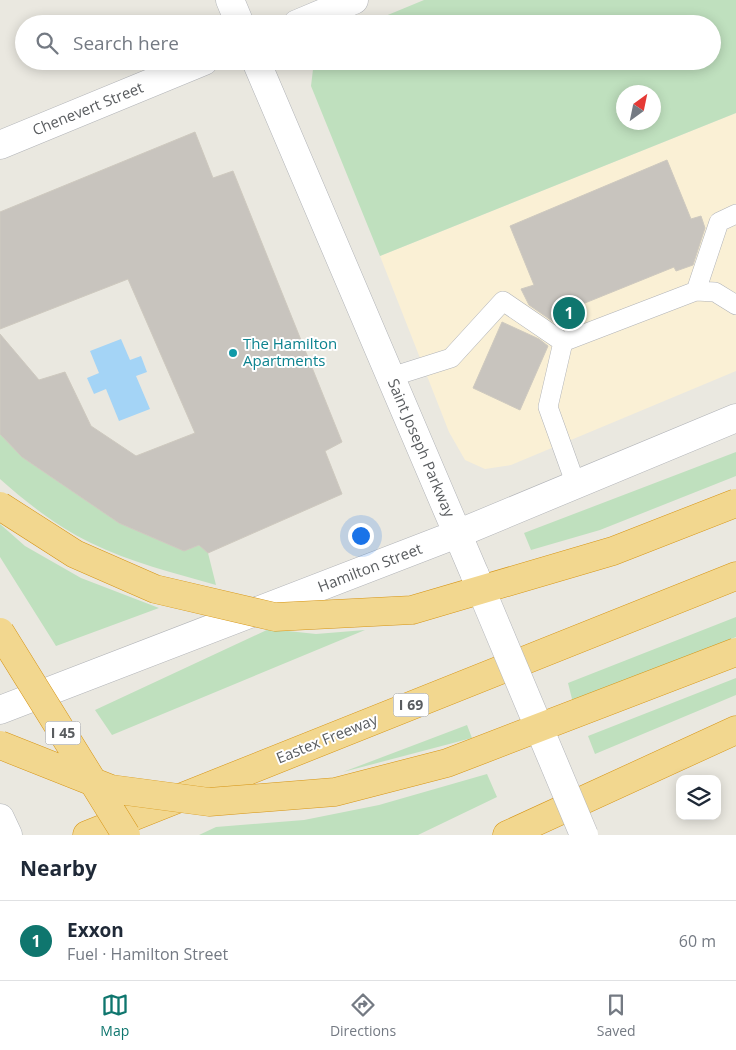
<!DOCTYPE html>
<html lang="en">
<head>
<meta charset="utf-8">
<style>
  :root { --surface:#fff; --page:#f2f2f3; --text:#1f2937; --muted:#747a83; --line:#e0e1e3; --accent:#0f766e }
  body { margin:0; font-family:"Open Sans",sans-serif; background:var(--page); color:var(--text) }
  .controls { position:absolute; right:15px; bottom:15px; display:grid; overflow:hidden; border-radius:10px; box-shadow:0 2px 12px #0003 }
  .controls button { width:45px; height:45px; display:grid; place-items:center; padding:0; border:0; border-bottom:1px solid var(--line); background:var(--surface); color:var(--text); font:25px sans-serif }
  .compass { position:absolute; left:616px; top:85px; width:45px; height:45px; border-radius:50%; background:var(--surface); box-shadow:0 2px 12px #0003; rotate:33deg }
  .you { position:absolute; left:360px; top:535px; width:18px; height:18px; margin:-12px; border:4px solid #fff; border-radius:50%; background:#1a73e8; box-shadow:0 0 0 8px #1a73e833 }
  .badge { display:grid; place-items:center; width:32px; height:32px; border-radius:50%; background:var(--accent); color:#fff; font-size:16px; font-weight:700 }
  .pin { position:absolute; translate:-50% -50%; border:2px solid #fff; box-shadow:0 1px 5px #0006 }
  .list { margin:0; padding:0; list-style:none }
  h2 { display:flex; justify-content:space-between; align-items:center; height:65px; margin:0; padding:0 20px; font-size:21px }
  h2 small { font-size:16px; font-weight:400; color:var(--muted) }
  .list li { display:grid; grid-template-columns:32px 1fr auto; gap:15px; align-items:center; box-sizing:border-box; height:80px; padding:0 20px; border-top:1px solid var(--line) }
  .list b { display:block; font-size:19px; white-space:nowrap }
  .list p { margin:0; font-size:16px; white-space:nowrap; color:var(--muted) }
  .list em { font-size:16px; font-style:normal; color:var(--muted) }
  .icon { flex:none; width:28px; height:28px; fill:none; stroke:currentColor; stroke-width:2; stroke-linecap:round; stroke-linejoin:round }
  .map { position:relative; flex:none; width:736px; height:835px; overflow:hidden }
  .search { position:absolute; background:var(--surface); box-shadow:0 2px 12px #0003; left:15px; right:15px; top:15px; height:55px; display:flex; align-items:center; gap:12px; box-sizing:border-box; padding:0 18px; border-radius:28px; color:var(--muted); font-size:19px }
  .sheet { height:145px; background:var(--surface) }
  nav { display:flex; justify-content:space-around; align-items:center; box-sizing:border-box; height:70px; border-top:1px solid var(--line); background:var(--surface); font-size:14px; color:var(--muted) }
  nav a { display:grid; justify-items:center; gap:2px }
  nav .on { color:var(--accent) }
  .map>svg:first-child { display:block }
  .commercial { fill:#faf0d5 }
  .green { fill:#bfe0be; fill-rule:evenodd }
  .water { fill:#a4d4f6 }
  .building { fill:#c8c4be; stroke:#cec9bf }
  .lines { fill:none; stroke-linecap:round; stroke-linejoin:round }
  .service-casing { stroke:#b1b3b7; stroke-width:20 }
  .tertiary-casing { stroke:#b1b3b7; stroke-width:29 }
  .secondary-casing { stroke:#b2b5b9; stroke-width:29 }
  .motorway-casing { stroke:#d69515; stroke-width:29 }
  .service { stroke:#fff; stroke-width:19 }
  .tertiary { stroke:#fff; stroke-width:28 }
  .secondary { stroke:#fff; stroke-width:28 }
  .motorway { stroke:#f2d78f; stroke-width:28 }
  .tertiary-bridge-casing { stroke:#b1b3b7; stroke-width:29; stroke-linecap:butt }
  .motorway-bridge-casing { stroke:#d69515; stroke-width:29; stroke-linecap:butt }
  .tertiary-bridge { stroke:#fff; stroke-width:28 }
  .motorway-bridge { stroke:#f2d78f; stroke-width:28 }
  .culture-dot { fill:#0f9aa8; stroke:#fff; stroke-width:2 }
  .labels { text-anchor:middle; stroke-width:4; stroke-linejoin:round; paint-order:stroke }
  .shield { fill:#fff; stroke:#8b8d8f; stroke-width:1 }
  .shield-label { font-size:14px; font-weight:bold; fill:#595c5f }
  .street-label { font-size:15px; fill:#595c5f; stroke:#fff }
  .culture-label { font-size:15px; fill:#0d838f; stroke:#fff; text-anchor:start }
</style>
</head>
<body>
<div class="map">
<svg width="736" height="835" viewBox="0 0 736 835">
  <rect width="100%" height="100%" fill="#eae8e0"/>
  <path class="commercial" d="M736 113V371L511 465 485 469 465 460 449 432 380 256Z"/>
  <path class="green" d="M424 0H736V113L380 256 311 86 314 61H712V24H366ZM624 92H654V122H624Z
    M0 434 22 457 119 523 184 551 199 545 208 553 216 585C174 573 130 562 91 543 58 527 28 504 0 479Z
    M736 452V476L600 530 531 550 524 533Z
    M0 524 25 546 81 578 159 608 56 646 0 557Z
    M736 617V637L573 703 568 683Z
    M269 629 316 634 365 630 112 735 95 710Z
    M736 678V695L595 754 588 736Z
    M467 725 472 738 343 772Z
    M487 774 497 797 418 835H199L216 827 304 820 379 805Z"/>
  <path class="water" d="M121 339 130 360 141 356 147 372 136 376 150 409 119 421 106 389 94 394 87 378 99 373 90 351Z"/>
  <path class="building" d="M195 132 213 178 233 171 342 442 325 451 342 494 208 553 199 545 184 551 119 523 22 457 0 434V334L39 380 65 372 91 426 136 456 195 433 128 279 0 329V212Z
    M667 160 691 219 701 216 705 228 693 265 676 271 674 267 580 305 583 312 559 321 558 325 529 305 521 289 534 285 510 226Z
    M502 322 539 339 548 346 520 410 473 388Z"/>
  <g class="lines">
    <defs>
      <path id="service" d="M696 291 719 222 736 214
        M563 342 548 407 576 485
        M391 377 451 358 503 301 563 342 696 291 715 292 736 305"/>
      <path id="tertiary" d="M230 0 240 24
        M297 24 354 0
        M256 61 475 575
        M0 145 204 61
        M0 710 457 534 736 418"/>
      <path id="secondary" d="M0 818 8 835"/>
      <path id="motorway" d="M87 835 736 576
        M507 835 736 730"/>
    </defs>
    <use href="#service" class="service-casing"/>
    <use href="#tertiary" class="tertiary-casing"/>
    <use href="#secondary" class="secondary-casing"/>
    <use href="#motorway" class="motorway-casing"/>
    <use href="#service" class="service"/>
    <use href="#tertiary" class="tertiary"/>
    <use href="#secondary" class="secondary"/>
    <use href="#motorway" class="motorway"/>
    <defs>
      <path id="tertiary-bridge" d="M475 575 584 835"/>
      <path id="motorway-bridge" d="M0 506 75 554 155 589 275 617 412 610 613 551 736 503
        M0 632 126 835
        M0 745 111 789 209 802 335 792 447 763 736 652"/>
    </defs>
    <use href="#tertiary-bridge" class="tertiary-bridge-casing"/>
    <use href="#motorway-bridge" class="motorway-bridge-casing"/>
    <use href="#tertiary-bridge" class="tertiary-bridge"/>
    <use href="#motorway-bridge" class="motorway-bridge"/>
  </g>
  <circle class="culture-dot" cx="233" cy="353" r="5"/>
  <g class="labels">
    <g class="shield">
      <rect x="393.5" y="693.5" width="35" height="23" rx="4"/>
      <rect x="45.5" y="721.5" width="35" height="23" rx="4"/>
    </g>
    <g class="shield-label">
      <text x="411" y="710">I 69</text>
      <text x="63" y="738">I 45</text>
    </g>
    <g class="street-label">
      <text transform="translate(88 109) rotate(-22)" y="5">Chenevert Street</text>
      <text transform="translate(421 448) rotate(67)" y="5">Saint Joseph Parkway</text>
      <text transform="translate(370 568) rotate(-21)" y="5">Hamilton Street</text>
      <text transform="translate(327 739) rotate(-22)" y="5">Eastex Freeway</text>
    </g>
    <g class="culture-label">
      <text x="243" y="349">The Hamilton<tspan x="243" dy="17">Apartments</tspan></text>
    </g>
  </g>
</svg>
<div class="controls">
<button><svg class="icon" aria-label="layers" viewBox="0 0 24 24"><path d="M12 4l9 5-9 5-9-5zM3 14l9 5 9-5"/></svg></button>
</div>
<svg class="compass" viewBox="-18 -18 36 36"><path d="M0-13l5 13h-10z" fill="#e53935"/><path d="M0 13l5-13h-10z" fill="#747a83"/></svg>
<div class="you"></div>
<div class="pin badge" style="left:569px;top:313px">1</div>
<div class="search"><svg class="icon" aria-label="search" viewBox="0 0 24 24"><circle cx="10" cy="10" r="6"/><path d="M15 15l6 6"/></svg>Search here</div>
</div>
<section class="sheet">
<h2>Nearby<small></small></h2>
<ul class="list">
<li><span class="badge">1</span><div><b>Exxon</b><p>Fuel · Hamilton Street</p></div><em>60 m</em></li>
</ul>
</section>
<nav>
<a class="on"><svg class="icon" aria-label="map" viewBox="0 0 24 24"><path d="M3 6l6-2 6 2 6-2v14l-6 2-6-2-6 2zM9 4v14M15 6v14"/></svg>Map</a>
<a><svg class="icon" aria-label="directions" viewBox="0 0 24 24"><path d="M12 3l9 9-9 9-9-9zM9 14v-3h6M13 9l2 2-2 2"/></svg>Directions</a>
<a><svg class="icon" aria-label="saved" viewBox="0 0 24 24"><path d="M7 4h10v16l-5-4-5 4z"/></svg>Saved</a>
</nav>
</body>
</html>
